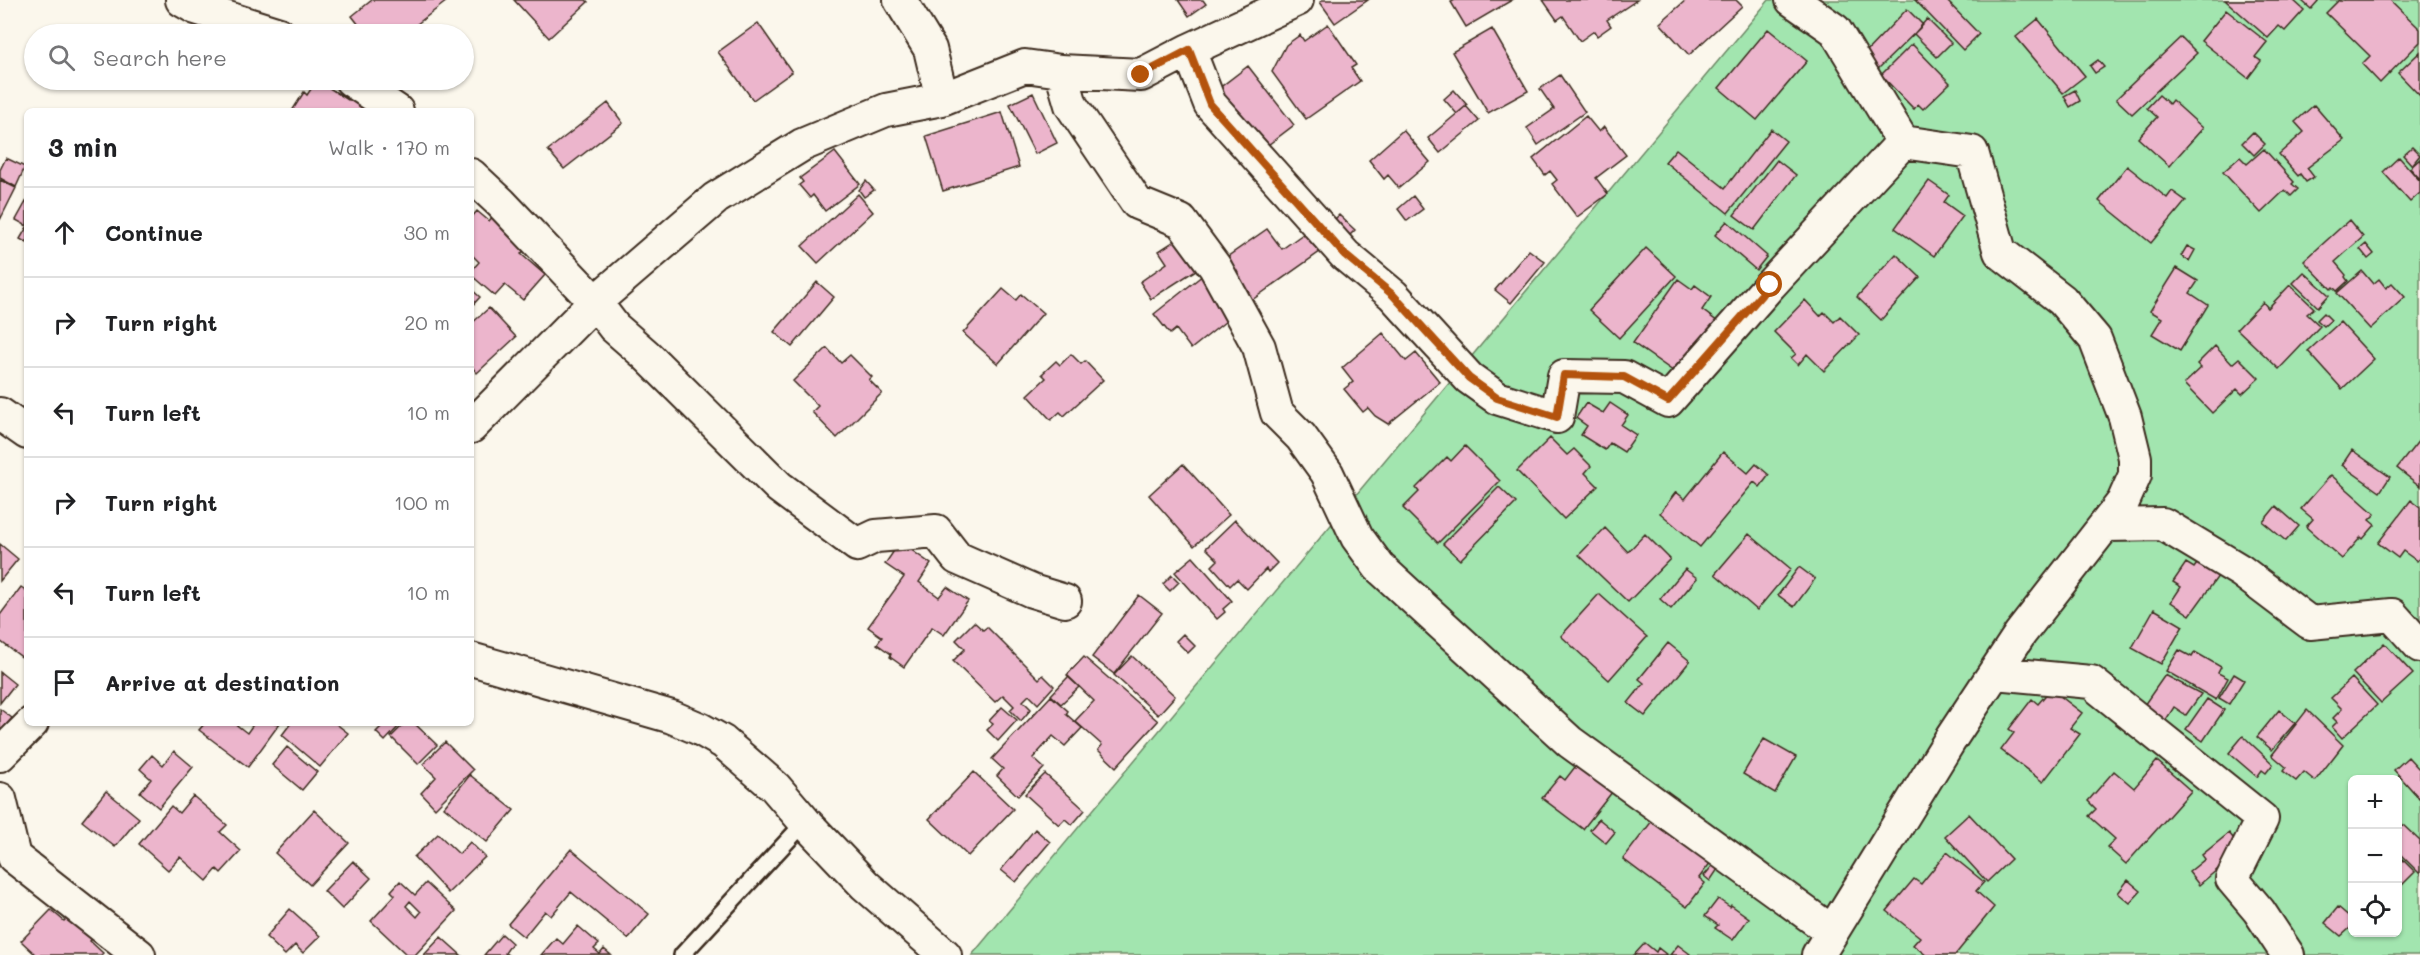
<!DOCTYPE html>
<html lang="en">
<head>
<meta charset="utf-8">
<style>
  :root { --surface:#fff; --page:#f6f6f6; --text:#202124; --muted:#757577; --line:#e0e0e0 }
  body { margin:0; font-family:Mali,sans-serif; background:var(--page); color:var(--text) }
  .controls { position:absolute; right:18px; bottom:18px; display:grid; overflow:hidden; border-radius:9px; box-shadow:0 2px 4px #0004 }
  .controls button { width:54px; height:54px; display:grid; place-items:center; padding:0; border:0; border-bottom:2px solid var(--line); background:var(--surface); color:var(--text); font:30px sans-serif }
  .stop { position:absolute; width:18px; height:18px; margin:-14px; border:4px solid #b45309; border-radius:50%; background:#fff }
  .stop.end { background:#b45309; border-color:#fff; box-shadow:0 2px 6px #0008 }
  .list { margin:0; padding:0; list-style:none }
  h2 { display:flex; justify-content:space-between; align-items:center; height:78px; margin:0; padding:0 24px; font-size:26px }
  h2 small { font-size:20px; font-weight:400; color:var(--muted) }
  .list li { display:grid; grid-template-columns:39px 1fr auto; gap:18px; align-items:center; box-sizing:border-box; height:90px; padding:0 24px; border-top:2px solid var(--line) }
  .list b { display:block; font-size:22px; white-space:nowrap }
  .list em { font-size:20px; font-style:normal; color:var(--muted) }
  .icon { flex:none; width:33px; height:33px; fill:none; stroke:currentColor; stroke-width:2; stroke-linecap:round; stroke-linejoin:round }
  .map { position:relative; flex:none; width:2420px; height:955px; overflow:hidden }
  .search { position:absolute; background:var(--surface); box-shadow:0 2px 4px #0004; left:24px; top:24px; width:450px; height:66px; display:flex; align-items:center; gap:15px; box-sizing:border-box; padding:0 21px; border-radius:33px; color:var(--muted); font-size:22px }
  .panel { position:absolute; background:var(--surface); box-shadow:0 2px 4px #0004; left:24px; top:108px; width:450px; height:618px; border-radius:9px }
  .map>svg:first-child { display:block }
  .green { fill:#a2e5af; stroke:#6e8866; stroke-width:1.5; fill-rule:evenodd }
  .building { fill:#ecb5cc; stroke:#3b2a1e; stroke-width:1.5; fill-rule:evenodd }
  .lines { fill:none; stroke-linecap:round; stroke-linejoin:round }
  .lane-casing { stroke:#3b2a1e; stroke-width:20 }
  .street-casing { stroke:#3b2a1e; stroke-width:36 }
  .lane { stroke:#fbf7ec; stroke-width:15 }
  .street { stroke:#fbf7ec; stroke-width:32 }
  .route { stroke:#b45309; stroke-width:8 }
</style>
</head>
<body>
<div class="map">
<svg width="2420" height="955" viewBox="0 0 2420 955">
  <rect width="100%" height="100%" fill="#fbf7ec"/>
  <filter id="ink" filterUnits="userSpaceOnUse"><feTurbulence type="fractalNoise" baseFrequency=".0167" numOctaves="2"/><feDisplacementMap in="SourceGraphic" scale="12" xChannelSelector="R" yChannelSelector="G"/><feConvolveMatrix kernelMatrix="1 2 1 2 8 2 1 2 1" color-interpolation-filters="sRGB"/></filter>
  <g filter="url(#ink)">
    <path class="green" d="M1769 0H2420V955H972ZM2352 780H2398V932H2352Z"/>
    <path class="building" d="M372 0H446L447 1 404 34H366L352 16Z
      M514 0H586L588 2 549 38Z
      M1178 0H1203L1206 4 1189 16Z
      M1322 0H1368L1335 23 1320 2Z
      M1455 0H1512L1466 27 1451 2Z
      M1543 0H1637L1607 20 1611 26 1597 36 1594 31 1580 41 1563 16 1557 20Z
      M1686 0H1736L1742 6 1689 55 1660 23Z
      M1915 0H1946L1979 34 1963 50Z
      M2225 0H2293L2304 10 2285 31 2279 26 2268 38Z
      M2301 0H2319L2311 9Z
      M2339 0H2390L2420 29V42L2380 83 2362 64 2370 56 2326 13Z
      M1907 9 1923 25 1878 69 1864 54Z
      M2226 10 2267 42 2255 57 2261 61 2248 78 2201 41Z
      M1927 19 1951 43 1937 57 1914 34Z
      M2038 19 2085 76 2063 93 2016 37Z
      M758 23 792 72 753 100 718 52Z
      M1328 24 1356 65 1351 68 1360 81 1306 119 1272 72 1286 45 1300 35 1304 41Z
      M1492 29 1528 91 1488 113 1452 52Z
      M1768 29 1807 61 1757 120 1719 88Z
      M2181 37 2197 53 2132 114 2116 99Z
      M1912 44 1950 83 1923 109 1918 104 1914 109 1881 75Z
      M2420 52V96L2398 73Z
      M2098 60 2104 67 2095 73 2090 66Z
      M1248 66 1294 125 1264 148 1218 89Z
      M1560 75 1585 112 1538 145 1527 128 1554 109 1540 89Z
      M317 80 348 100 353 92 373 111H292L304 92 307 95Z
      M412 80H432L421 89Z
      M1454 90 1467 105 1457 114 1444 99Z
      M2075 90 2080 101 2070 107 2064 96Z
      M1033 93 1057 143 1035 154 1010 104Z
      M2159 95 2169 104 2172 100 2203 128 2169 166 2138 138 2157 117 2147 108Z
      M608 103 623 123 564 169 548 150Z
      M2314 105 2344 140 2307 168 2314 177 2306 182 2300 174 2298 176 2279 154 2304 132 2295 122Z
      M1466 106 1479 121 1440 153 1428 138Z
      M1002 112 1019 167 943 191 926 136Z
      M1586 116 1599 132 1604 127 1626 155 1596 178 1608 194 1577 217 1552 184 1557 180 1550 171 1545 175 1533 159Z
      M1771 129 1786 141 1728 213 1665 162 1676 149 1725 188Z
      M1403 130 1430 162 1399 188 1388 175 1384 179 1369 160Z
      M2253 132 2265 144 2254 155 2242 143Z
      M2412 147 2420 155 2412 165 2403 155Z
      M2264 149 2294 182 2292 184 2298 189 2291 196 2285 190 2261 213 2223 172 2240 157 2247 164Z
      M835 152 860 184 825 211 813 195 810 198 799 185 803 182 800 178Z
      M2399 157 2420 181V193L2410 202 2383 172Z
      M6 158 25 167 16 187 0 178V170Z
      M2420 159V179L2410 168Z
      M1777 160 1796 175 1754 230 1734 215Z
      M2127 166 2167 198 2172 191 2186 201 2151 243 2099 201Z
      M0 180 16 188 0 220Z
      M866 181 874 190 864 197 859 190Z
      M1929 181 1949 195 1944 202 1963 216 1934 256 1895 228Z
      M858 194 873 212 818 263 802 246Z
      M1413 196 1423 209 1407 221 1398 209Z
      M27 200V226L16 220Z
      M499 209 530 244 521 254 545 275 523 300 505 285 495 296 471 275V271L479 262 471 254V218L477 211 489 221Z
      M1339 215 1355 230 1346 239 1331 223Z
      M2349 220 2363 237 2335 262 2346 275 2345 277 2348 281 2337 291 2333 287 2331 289 2304 261Z
      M1727 221 1767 256 1756 270 1715 235Z
      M27 227V243L20 239Z
      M1267 229 1282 249 1310 229 1324 249 1252 300 1224 259Z
      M1176 240 1196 270 1151 299 1140 282 1167 263 1159 251Z
      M2366 244 2374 254 2368 259 2360 249Z
      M2187 246 2195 250 2189 261 2181 256Z
      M1646 248 1676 276 1619 338 1589 310Z
      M1529 250 1545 262 1511 303 1495 290Z
      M1896 254 1920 277 1881 320 1857 297Z
      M2177 268 2198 281 2190 293 2208 305 2180 351 2152 334 2162 318 2150 311Z
      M2362 271 2373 284 2379 279 2386 288 2392 283 2405 297 2370 329 2337 293Z
      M2304 272 2329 295 2318 307 2293 283Z
      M1203 275 1235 314 1191 349 1176 329 1170 334 1154 314Z
      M1678 279 1692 289 1695 285 1711 297 1702 310 1718 322 1680 376 1633 343Z
      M817 282 834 297 792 347 774 332Z
      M2290 285 2314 308 2307 314 2320 326 2279 369 2237 329 2263 302 2268 308Z
      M471 289 480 297 471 307Z
      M1003 289 1016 300 1021 294 1043 313 998 364 963 333Z
      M1805 300 1820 316 1824 312 1834 322 1840 316 1859 335 1824 371 1807 354 1798 365 1791 358 1796 354 1774 332Z
      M489 308 516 337 477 373 471 366V324Z
      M2324 313 2331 320 2324 326 2317 320Z
      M2340 322 2374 359 2342 389 2308 351Z
      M1383 333 1406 361 1416 353 1440 382 1388 424 1375 416 1368 408 1363 412 1344 389 1353 382 1342 368Z
      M2215 346 2232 364 2239 358 2259 378 2242 394 2237 389 2212 413 2184 384 2201 368 2197 364Z
      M827 348 841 363 850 355 872 377 869 380 882 393 837 438 812 412 818 406 793 381Z
      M1071 354 1081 364 1085 361 1103 380 1064 416 1060 412 1051 420 1028 395 1046 378 1042 374 1056 361 1060 365Z
      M1586 403 1603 413 1610 403 1628 415 1621 425 1636 435 1624 452 1610 443 1605 450 1581 435 1587 426 1576 418Z
      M1550 438 1567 455 1574 449 1591 466 1585 473 1598 486 1564 519 1517 471Z
      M2420 439V486L2397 468Z
      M1465 446 1500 481 1438 543 1403 508 1419 492 1416 488 1447 457 1451 461Z
      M2352 450 2390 477 2380 492 2342 465Z
      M1723 452 1748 473 1756 464 1769 475 1760 487 1754 482 1700 547 1660 513 1676 492 1685 499Z
      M1183 464 1229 515 1194 546 1149 495Z
      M2331 475 2375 514 2369 520 2375 525 2363 539 2361 537 2342 559 2306 527 2313 519 2301 509Z
      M1499 487 1516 503 1460 560 1443 544Z
      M2411 500 2420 507V557L2417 561 2403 551 2398 558 2378 543Z
      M2276 506 2299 526 2286 541 2263 522Z
      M1235 520 1277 563 1268 572 1266 569 1247 589 1237 579 1230 586 1212 566 1218 560 1206 548Z
      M1605 528 1628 552 1645 534 1670 559 1628 602 1579 555Z
      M1749 534 1791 569 1757 610 1715 574Z
      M900 542 931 564 919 582 939 597 947 587 968 601 944 635 932 627 904 667 890 657 891 654 877 644 882 637 868 627 904 577 885 564Z
      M0 544 18 559 0 581Z
      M2204 554 2224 568 2190 615 2171 602 2181 587 2173 582 2186 563 2194 568Z
      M1193 557 1232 601 1223 609 1225 612 1217 619 1175 572Z
      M1799 567 1815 579 1794 607 1778 595Z
      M1685 569 1697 578 1671 609 1660 599Z
      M1172 575 1179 582 1170 591 1163 584Z
      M21 587 27 591V661L0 641V615Z
      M1599 594 1647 637 1609 680 1561 636Z
      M1139 595 1162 613 1114 674 1092 657Z
      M2154 609 2183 626 2161 664 2132 648Z
      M974 622 983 630 987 627 1039 679 1043 675 1054 686 1038 704 1029 695 1023 701 1031 709 1021 721 1010 710 1014 706 1003 695 995 702 953 661 965 649 956 640Z
      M1183 634 1195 646 1188 653 1176 641Z
      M1668 643 1690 661 1645 716 1628 703 1644 683 1639 679Z
      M2384 643 2413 674 2381 703 2353 673Z
      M2179 650 2192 657 2195 652 2221 667 2218 673 2228 678 2216 700 2166 671Z
      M1132 656 1175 696 1158 715 1114 675Z
      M1084 657 1158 721 1116 767 1098 750 1102 745 1075 721 1094 701 1067 675Z
      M0 672 15 684 0 703Z
      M2234 674 2244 680 2229 704 2219 698Z
      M2165 675 2201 694 2186 715 2174 707 2164 723 2142 708Z
      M1068 677 1079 687 1061 704 1051 695Z
      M2352 678 2377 705 2342 738 2332 727 2337 722 2333 718 2342 709 2331 698Z
      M2051 689 2082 713 2070 728 2080 734 2043 782 2001 750 2014 733 2009 729 2032 699 2038 704Z
      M1051 696 1068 711 1066 714 1082 728 1065 746 1053 736 1033 758 1044 768 1018 796 997 776 1003 769 992 759Z
      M2207 699 2224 710 2203 741 2186 729Z
      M1002 707 1017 720 998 741 987 730 993 724 989 721Z
      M0 709 12 718 0 732Z
      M2279 710 2295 723 2272 750 2257 737Z
      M2307 710 2343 745 2315 781 2304 772 2296 781 2283 771 2286 767 2272 755Z
      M205 723H234L247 733 254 723H280L248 767 199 730Z
      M291 723H335L348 733 320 767 282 735Z
      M385 723 401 724 385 741 376 732Z
      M405 723H414L437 745 418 764 391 737Z
      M2243 736 2273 764 2266 773 2262 770 2257 777 2229 753Z
      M1764 739 1796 757 1775 793 1743 774Z
      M445 742 473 770 435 808 421 793 436 777 423 764Z
      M287 747 317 772 302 790 272 765Z
      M174 751 193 767 159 808 140 792 151 779 140 769 152 755 163 765Z
      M1585 754 1620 782 1583 829 1542 798 1560 776 1565 780Z
      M2408 757 2420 770V799L2394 770Z
      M2157 761 2191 791 2126 864 2107 847 2115 839 2089 816 2096 809 2088 801 2114 771 2134 788Z
      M974 772 1013 809 968 856 929 819Z
      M1045 774 1085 810 1072 825 1065 819 1059 825 1025 794Z
      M470 775 514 810 487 842 444 807Z
      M106 791 139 818 115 847 82 821Z
      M193 796 227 825 220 832 241 851 221 873 217 869 207 881 180 857 168 870 139 844 171 806 179 813Z
      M314 810 349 843 310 885 275 853Z
      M1969 814 2011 859 1987 882 1945 836Z
      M1599 819 1615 832 1606 843 1590 830Z
      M1652 821 1677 840 1679 837 1711 862 1699 878 1705 883 1687 907 1623 859Z
      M2402 824 2420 841V874L2398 852V829Z
      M1035 829 1050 842 1016 882 1001 870Z
      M2229 833 2242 849 2199 885 2189 872 2205 859 2202 855Z
      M438 834 459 854 470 842 485 857 448 893 414 857Z
      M571 849 649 914 628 939 571 892 551 916 545 911 524 937 508 924Z
      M1947 852 1984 882 1976 891 1994 907 1955 955H1926L1913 945 1920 937 1887 911 1914 879 1921 884Z
      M2398 855 2415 872 2401 886 2398 883Z
      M353 861 371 878 342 909 324 891Z
      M1713 865 1718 869 1710 881 1704 876Z
      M2128 880 2141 891 2130 903 2118 893Z
      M400 881 415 895 426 883 456 911 415 955H407L371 921 395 895 391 891ZM410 901 421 912 417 917 406 906Z
      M1718 899 1730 907 1731 905 1749 918 1733 940 1715 928 1718 925 1705 916Z
      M2338 907 2352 919 2350 928 2341 936 2325 923Z
      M290 909 320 936 303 953 295 945 285 955 266 937Z
      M51 910 64 921 72 912 96 934 90 941 103 953 101 955H36L21 941Z
      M578 926 599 944 594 949 600 954 604 949 611 955H541L556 938 563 944Z
      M502 934 512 943 505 953 508 955H484Z
      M441 937 461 955H424Z
      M1645 943 1656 952 1658 948 1667 955H1634Z
      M1678 945 1690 954 1689 955H1670Z"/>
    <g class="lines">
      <defs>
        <path id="lane" d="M682 955 805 822"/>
        <path id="street" d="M182 0 196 8 279 34
          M900 0 930 49 942 99
          M1792 0 1835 30 1903 142 1972 152 2000 252 2062 300 2095 339 2125 417 2135 458V475L2123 502 2020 634 1950 740 1818 955
          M1189 50 1210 104 1345 255 1393 295 1469 378 1497 398 1557 417 1564 376 1624 377 1668 401 1770 285 1903 142
          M1061 71 1071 105 1137 203 1181 221 1215 267 1259 347 1277 413 1301 437 1327 473 1357 537 1379 567 1570 742 1831 931
          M351 80 397 111
          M471 175 501 203 595 302 614 327 646 355 779 487 857 545 876 536 936 531 957 558 1032 591 1065 601
          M0 414 27 433
          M471 427 595 302 716 198 802 145 886 110 942 99 1025 66 1061 71 1141 75 1189 50 1297 0
          M2107 525 2163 524 2241 571 2310 623 2392 615 2420 646
          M471 659 672 717 700 729 723 742 775 787 805 822 865 885 945 955
          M1995 673 2091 682 2262 819 2232 879 2259 911 2288 955
          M0 755 32 723
          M0 799 14 857 139 955"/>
      </defs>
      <use href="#lane" class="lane-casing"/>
      <use href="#street" class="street-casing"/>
      <use href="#lane" class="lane"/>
      <use href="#street" class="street"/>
    </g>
  </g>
  <g class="lines" filter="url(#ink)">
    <path class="route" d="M1141 75 1189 50 1210 104 1345 255 1393 295 1469 378 1497 398 1557 417 1564 375 1624 377 1668 401 1770 285"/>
  </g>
</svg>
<div class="controls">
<button>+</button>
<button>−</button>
<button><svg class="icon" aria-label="locate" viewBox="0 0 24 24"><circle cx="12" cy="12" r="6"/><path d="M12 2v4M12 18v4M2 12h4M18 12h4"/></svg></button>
</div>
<div class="stop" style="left:1770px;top:285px"></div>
<div class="stop end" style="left:1141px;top:75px"></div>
<div class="search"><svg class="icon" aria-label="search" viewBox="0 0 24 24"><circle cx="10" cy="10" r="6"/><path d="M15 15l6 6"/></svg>Search here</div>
<section class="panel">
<h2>3 min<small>Walk · 170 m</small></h2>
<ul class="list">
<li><svg class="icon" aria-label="ahead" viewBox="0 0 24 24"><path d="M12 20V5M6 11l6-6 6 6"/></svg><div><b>Continue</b></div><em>30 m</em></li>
<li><svg class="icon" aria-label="right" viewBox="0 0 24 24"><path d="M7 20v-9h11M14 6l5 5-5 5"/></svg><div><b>Turn right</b></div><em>20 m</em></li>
<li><svg class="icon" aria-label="left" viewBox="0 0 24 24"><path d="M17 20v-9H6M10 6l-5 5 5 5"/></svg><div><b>Turn left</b></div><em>10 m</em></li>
<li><svg class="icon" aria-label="right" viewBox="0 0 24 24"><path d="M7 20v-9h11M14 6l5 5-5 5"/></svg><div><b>Turn right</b></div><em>100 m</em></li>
<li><svg class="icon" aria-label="left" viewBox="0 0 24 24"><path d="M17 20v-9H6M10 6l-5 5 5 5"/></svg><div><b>Turn left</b></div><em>10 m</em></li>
<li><svg class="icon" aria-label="arrive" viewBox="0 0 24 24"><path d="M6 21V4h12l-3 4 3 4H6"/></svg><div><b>Arrive at destination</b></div></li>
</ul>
</section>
</div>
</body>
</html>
